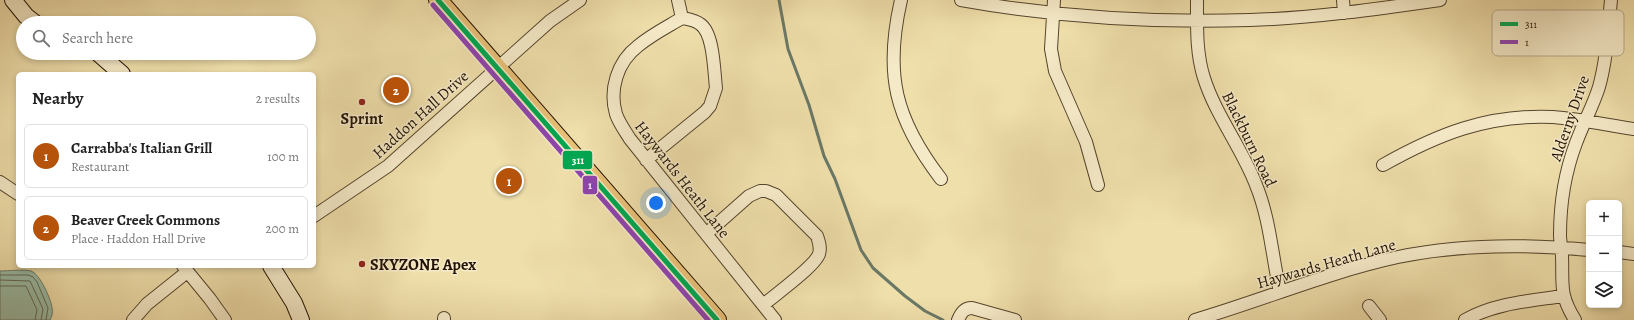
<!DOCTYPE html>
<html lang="en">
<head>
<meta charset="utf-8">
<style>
  :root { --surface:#fff; --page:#f2f2f2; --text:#222; --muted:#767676; --line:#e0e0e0; --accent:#b45309 }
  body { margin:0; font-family:Alegreya,serif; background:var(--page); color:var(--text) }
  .controls { position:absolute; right:12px; bottom:12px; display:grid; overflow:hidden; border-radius:6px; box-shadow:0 2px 6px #0003 }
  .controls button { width:36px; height:36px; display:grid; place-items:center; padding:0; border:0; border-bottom:1px solid var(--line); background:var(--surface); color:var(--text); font:20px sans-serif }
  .you { position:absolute; left:656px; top:203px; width:14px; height:14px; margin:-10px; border:3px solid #fff; border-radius:50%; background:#1a73e8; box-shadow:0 0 0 6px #1a73e833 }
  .badge { display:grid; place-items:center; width:26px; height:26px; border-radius:50%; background:var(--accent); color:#fff; font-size:13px; font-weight:700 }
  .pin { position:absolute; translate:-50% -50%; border:2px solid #fff; box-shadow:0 1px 4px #0006 }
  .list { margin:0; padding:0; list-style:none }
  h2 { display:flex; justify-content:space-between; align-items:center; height:52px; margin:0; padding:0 16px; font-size:17px }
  h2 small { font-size:13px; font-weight:400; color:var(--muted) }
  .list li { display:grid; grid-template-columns:26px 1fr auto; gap:12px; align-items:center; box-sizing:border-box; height:64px; margin:0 8px 8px; padding:0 8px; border:1px solid var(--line); border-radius:6px }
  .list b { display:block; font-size:15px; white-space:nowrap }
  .list p { margin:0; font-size:13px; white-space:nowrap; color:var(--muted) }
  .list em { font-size:13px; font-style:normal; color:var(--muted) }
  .icon { flex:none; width:22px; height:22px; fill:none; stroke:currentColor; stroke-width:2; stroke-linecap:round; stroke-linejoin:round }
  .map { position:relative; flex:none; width:1634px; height:320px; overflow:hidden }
  .search { position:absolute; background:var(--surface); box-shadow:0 2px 6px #0003; left:16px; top:16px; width:300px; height:44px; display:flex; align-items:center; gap:10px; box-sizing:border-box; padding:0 14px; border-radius:22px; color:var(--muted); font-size:15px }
  .panel { position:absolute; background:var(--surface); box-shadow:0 2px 6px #0003; left:16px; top:72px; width:300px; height:196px; border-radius:6px }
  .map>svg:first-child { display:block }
  .water { fill:#9abda9; stroke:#6a7967 }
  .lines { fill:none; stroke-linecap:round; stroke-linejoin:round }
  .shore { stroke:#5e6856; stroke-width:1 }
  .stream { stroke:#6a7967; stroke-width:3 }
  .street-casing { stroke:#55452d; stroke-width:14 }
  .secondary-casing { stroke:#221203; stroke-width:18 }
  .primary-casing { stroke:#221203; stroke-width:20 }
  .street { stroke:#f5eac8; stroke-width:12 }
  .secondary { stroke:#f5eac8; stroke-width:16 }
  .primary { stroke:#e8c076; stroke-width:18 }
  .bus-1-casing { stroke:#f5eac8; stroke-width:8 }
  .bus-2-casing { stroke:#f5eac8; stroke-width:8 }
  .bus-1 { stroke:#00a651; stroke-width:5 }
  .bus-2 { stroke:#8e44ad; stroke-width:5 }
  .poi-dot { fill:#8f2418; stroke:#f5eac8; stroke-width:1.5 }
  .labels { text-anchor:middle; stroke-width:3; stroke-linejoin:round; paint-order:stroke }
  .street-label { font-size:16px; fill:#221203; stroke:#f5eac8 }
  .poi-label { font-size:16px; font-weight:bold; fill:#221203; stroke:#f5eac8 }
  .key { fill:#f5eac8; stroke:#b6a98d; stroke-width:1 }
  .key-label { font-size:11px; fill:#221203 }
  .line-badge { stroke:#f5eac8; stroke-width:1.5 }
  .badge-label { font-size:11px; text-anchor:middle; font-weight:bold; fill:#fff }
</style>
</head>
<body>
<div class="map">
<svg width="1634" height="320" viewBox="0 0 1634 320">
  <rect width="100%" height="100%" fill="#efdfab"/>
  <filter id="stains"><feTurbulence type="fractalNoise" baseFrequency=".005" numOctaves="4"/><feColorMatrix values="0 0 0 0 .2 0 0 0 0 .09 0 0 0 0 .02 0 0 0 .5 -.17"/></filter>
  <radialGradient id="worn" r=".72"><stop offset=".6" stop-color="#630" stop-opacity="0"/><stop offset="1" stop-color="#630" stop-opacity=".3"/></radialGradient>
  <path class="water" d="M0 271C9 271 22 269 31 271 40 274 51 299 52 308 53 313 52 316 50 320H0Z"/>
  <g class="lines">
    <path class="shore" d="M0 275H28L33 277 37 282 48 308 46 320
      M0 280 30 281 43 309 41 320
      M0 286H26L37 310 35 320"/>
    <path class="stream" d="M779 0 788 49 809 105 824 156 835 179 861 250 873 268 905 296 925 311 943 320"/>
    <defs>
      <path id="street" d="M678 0 682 18C667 27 651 35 638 46 617 62 609 90 616 114 619 123 625 131 630 139L775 320
        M901 0C884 74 895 119 941 179
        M961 0C1056 17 1154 23 1250 20 1314 18 1377 9 1440 0
        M1054 0 1051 49 1055 71 1086 142 1098 185
        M1197 0C1197 27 1196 53 1204 78 1216 116 1242 148 1256 185 1270 219 1272 256 1280 292
        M1343 0 1344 13
        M646 160 705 112 710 106 716 88C714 72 714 33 700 24 695 20 688 19 682 18
        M1383 165C1438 134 1488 114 1553 117 1580 119 1607 125 1634 129
        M0 182 18 194
        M314 216 388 166 550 21 580 0
        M706 234 749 196 760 191H766L776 195 817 236C819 242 821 248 819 254 815 266 775 295 763 305
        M1619 252 1634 254
        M183 266 210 299 225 320
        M1369 306 1380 320
        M133 320 147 304 187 272
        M444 320V318
        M958 320C961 313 964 308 972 308L1015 320
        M1195 320C1263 300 1329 272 1398 257 1461 244 1525 244 1589 250
        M1465 320C1495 303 1530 301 1563 296
        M1575 320C1559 294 1563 285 1562 256 1562 249 1560 242 1560 235 1560 204 1565 172 1576 143 1583 124 1593 106 1599 87 1607 58 1608 30 1611 0"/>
      <path id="secondary" d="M13 0 26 16 35 23
        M98 53 122 74
        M271 266 294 303 301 320"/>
      <path id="primary" d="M438 0 717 320"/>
    </defs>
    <use href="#street" class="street-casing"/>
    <use href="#secondary" class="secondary-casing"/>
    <use href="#primary" class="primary-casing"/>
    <use href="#street" class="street"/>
    <use href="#secondary" class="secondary"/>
    <use href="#primary" class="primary"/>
    <defs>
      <path id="bus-1" d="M438 0 717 320"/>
      <path id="bus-2" d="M433 5 708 320"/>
    </defs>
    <use href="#bus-1" class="bus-1-casing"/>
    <use href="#bus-2" class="bus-2-casing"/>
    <use href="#bus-1" class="bus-1"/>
    <use href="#bus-2" class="bus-2"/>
  </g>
  <g class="poi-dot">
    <circle cx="362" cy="102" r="4"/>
    <circle cx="362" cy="264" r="4"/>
  </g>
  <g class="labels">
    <g class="street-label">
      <text transform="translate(420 114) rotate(-42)" y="6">Haddon Hall Drive</text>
      <text transform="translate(1569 118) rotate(-71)" y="6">Alderny Drive</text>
      <text transform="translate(1250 139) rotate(64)" y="6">Blackburn Road</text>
      <text transform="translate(683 179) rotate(52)" y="6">Haywards Heath Lane</text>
      <text transform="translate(1326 263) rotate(-16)" y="6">Haywards Heath Lane</text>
    </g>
    <g class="poi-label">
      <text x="362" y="124">Sprint</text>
      <text x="370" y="270" text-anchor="start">SKYZONE Apex</text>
    </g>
  </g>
  <rect x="1492" y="10" width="132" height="46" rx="6" class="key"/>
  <rect x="1500" y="22" width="18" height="4" fill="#00a651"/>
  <rect x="1500" y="40" width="18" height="4" fill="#8e44ad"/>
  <g class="key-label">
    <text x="1525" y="28">311</text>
    <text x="1525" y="46">1</text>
  </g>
  <g class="line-badge">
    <rect x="562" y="150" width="31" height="20" rx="4" fill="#00a651"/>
    <rect x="582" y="175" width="16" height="20" rx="4" fill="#8e44ad"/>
  </g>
  <g class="badge-label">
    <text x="578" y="164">311</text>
    <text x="590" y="189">1</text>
  </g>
  <rect width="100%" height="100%" filter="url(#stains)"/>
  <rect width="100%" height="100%" fill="url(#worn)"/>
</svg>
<div class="controls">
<button>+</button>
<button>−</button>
<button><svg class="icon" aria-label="layers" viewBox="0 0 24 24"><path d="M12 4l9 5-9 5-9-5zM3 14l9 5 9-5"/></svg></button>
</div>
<div class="you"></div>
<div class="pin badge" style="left:509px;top:181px">1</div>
<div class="pin badge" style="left:396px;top:90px">2</div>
<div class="search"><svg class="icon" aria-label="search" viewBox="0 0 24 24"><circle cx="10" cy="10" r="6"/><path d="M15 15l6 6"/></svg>Search here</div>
<section class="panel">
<h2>Nearby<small>2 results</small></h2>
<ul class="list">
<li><span class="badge">1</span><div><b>Carrabba's Italian Grill</b><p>Restaurant</p></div><em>100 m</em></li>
<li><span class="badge">2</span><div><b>Beaver Creek Commons</b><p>Place · Haddon Hall Drive</p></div><em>200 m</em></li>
</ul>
</section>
</div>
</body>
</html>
